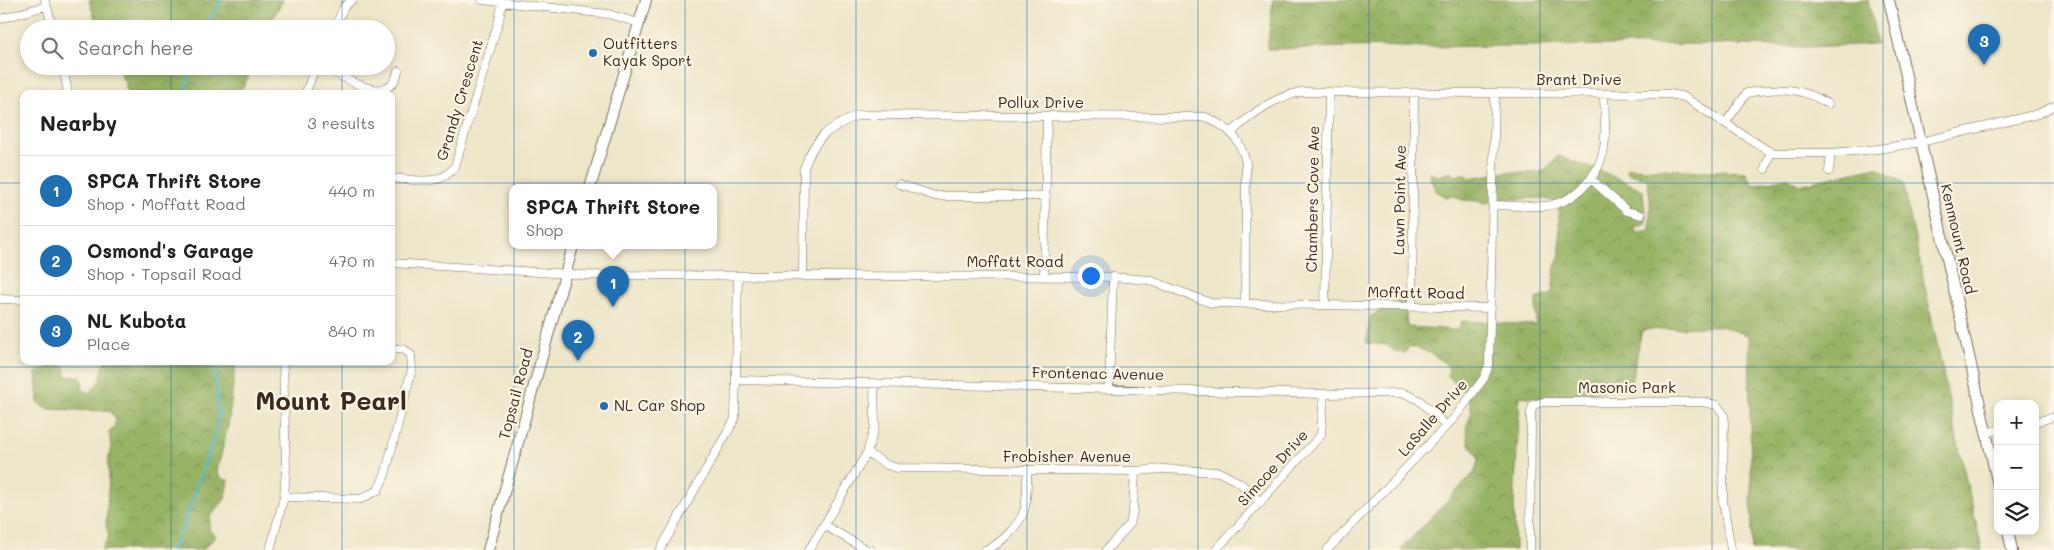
<!DOCTYPE html>
<html lang="en">
<head>
<meta charset="utf-8">
<style>
  :root { --surface:#fff; --page:#f2f2f2; --text:#202124; --muted:#757577; --line:#e0e0e0; --accent:#1f6fb2 }
  body { margin:0; font-family:Mali,sans-serif; background:var(--page); color:var(--text) }
  .controls { position:absolute; right:15px; bottom:15px; display:grid; overflow:hidden; border-radius:10px; box-shadow:0 2px 8px #0003 }
  .controls button { width:45px; height:45px; display:grid; place-items:center; padding:0; border:0; border-bottom:1px solid var(--line); background:var(--surface); color:var(--text); font:25px sans-serif }
  .you { position:absolute; left:1090px; top:275px; width:18px; height:18px; margin:-12px; border:4px solid #fff; border-radius:50%; background:#1a73e8; box-shadow:0 0 0 8px #1a73e833 }
  .badge { display:grid; place-items:center; width:32px; height:32px; border-radius:50%; background:var(--accent); color:#fff; font-size:16px; font-weight:700 }
  .pin { position:absolute; translate:-50% -41px; filter:drop-shadow(0 1px 2px #0008) }
  .pin::after { content:''; position:absolute; top:26px; width:18px; height:15px; background:inherit; clip-path:polygon(0 0,100% 0,50% 100%) }
  .popup { position:absolute; left:509px; top:184px; width:208px; height:65px; box-sizing:border-box; display:grid; place-content:center; border-radius:10px; background:var(--surface); filter:drop-shadow(0 1px 4px #0005); font-size:16px; white-space:nowrap; color:var(--muted) }
  .popup b { font-size:19px; color:var(--text) }
  .popup::after { content:''; position:absolute; left:50%; top:100%; margin-left:-10px; border:10px solid transparent; border-top-color:var(--surface) }
  .list { margin:0; padding:0; list-style:none }
  h2 { display:flex; justify-content:space-between; align-items:center; height:65px; margin:0; padding:0 20px; font-size:21px }
  h2 small { font-size:16px; font-weight:400; color:var(--muted) }
  .list li { display:grid; grid-template-columns:32px 1fr auto; gap:15px; align-items:center; box-sizing:border-box; height:70px; padding:0 20px; border-top:1px solid var(--line) }
  .list b { display:block; font-size:19px; white-space:nowrap }
  .list p { margin:0; font-size:16px; white-space:nowrap; color:var(--muted) }
  .list em { font-size:16px; font-style:normal; color:var(--muted) }
  .icon { flex:none; width:28px; height:28px; fill:none; stroke:currentColor; stroke-width:2; stroke-linecap:round; stroke-linejoin:round }
  .map { position:relative; flex:none; width:2054px; height:550px; overflow:hidden }
  .search { position:absolute; background:var(--surface); box-shadow:0 2px 8px #0003; left:20px; top:20px; width:375px; height:55px; display:flex; align-items:center; gap:12px; box-sizing:border-box; padding:0 18px; border-radius:28px; color:var(--muted); font-size:19px }
  .panel { position:absolute; background:var(--surface); box-shadow:0 2px 8px #0003; left:20px; top:90px; width:375px; height:275px; border-radius:10px }
  .map>svg:first-child { display:block }
  .forest { fill:url(#forest-crowns); stroke:#6a6e42 }
  .lines { fill:none; stroke-linecap:round; stroke-linejoin:round }
  .stream { stroke:#4fbcca; stroke-width:2.5 }
  .minor-casing { stroke:#796c5a; stroke-width:9 }
  .major-casing { stroke:#796c5a; stroke-width:12 }
  .minor { stroke:#fff; stroke-width:8 }
  .major { stroke:#fff; stroke-width:10 }
  .grid { fill:none; stroke:#1f6fb2; stroke-width:1; stroke-opacity:0.55 }
  .poi-dot { fill:#1f6fb2; stroke:#fcf5e5; stroke-width:2 }
  .labels { text-anchor:middle; stroke-width:4.5; stroke-linejoin:round; paint-order:stroke }
  .poi-label { font-size:15px; fill:#3b2a1e; stroke:#fcf5e5; text-anchor:start }
  .street-label { font-size:15px; fill:#3b2a1e; stroke:#fcf5e5 }
  .town-label { font-size:25px; font-weight:bold; fill:#3b2a1e; stroke:#fcf5e5 }
</style>
</head>
<body>
<div class="map">
<svg width="2054" height="550" viewBox="0 0 2054 550">
  <defs>
    <pattern id="forest-crowns" width="20" height="18" patternUnits="userSpaceOnUse" patternTransform="scale(1.25)"><rect width="20" height="18" fill="#98b366"/><path d="M2 6a3 3 0 1 1 6 0M12 15a3 3 0 1 1 6 0" fill="none" stroke="#7d9253"/></pattern>
  </defs>
  <rect width="100%" height="100%" fill="#fcf5e5"/>
  <filter id="ink" filterUnits="userSpaceOnUse"><feTurbulence type="fractalNoise" baseFrequency=".02" numOctaves="2"/><feDisplacementMap in="SourceGraphic" scale="10" xChannelSelector="R" yChannelSelector="G"/><feConvolveMatrix kernelMatrix="1 2 1 2 8 2 1 2 1" color-interpolation-filters="sRGB"/></filter>
  <filter id="wash" filterUnits="userSpaceOnUse"><feTurbulence type="fractalNoise" baseFrequency=".0096" numOctaves="4" result="noise"/><feDisplacementMap in="SourceGraphic" scale="20" xChannelSelector="R" yChannelSelector="G"/><feGaussianBlur stdDeviation="1.12" result="paint"/><feColorMatrix in="noise" values="0 0 0 0 0 0 0 0 0 0 0 0 0 0 0 0 0 1.4 0 .05"/><feComposite in="paint" operator="in"/></filter>
  <g filter="url(#wash)">
    <rect width="100%" height="100%" fill="#ede6c9"/>
    <path class="forest" d="M89 0H283L267 29H98Z
      M1273 0H1868L1877 44 1804 47 1714 44 1404 47C1359 45 1313 49 1267 49Z
      M116 66H254L243 87 235 94H127L126 85Z
      M1558 156 1601 171 1643 190 1646 222 1641 226H1635V233L1650 231V198L1647 179 1627 173 1628 168 1746 172 1753 185 1788 178 1800 185 1876 167 1903 182 1957 439 1982 550H1752L1749 336 1721 326 1642 330 1630 388 1560 395 1555 400 1520 396 1514 503 1515 550H1400L1474 473 1479 458 1469 444 1466 428 1472 411 1467 395 1448 376 1449 368C1438 355 1425 350 1409 346L1405 353 1395 352 1388 345 1366 343 1371 316 1405 298 1407 327 1458 330 1462 321 1536 325V299L1552 294 1555 267 1560 256 1559 208 1553 201 1538 198 1498 200 1485 203 1477 201 1462 200 1455 196 1445 197 1435 190 1429 173 1439 176 1450 172 1455 176 1465 173 1470 178 1507 172 1538 173 1548 167Z
      M105 361H236L228 426 217 471 222 479 228 480 225 499 210 517 209 530 216 536 203 550H101L109 536 106 525 109 475 108 464 111 447 109 432 114 428 116 419 110 411 48 409 38 403 36 373 58 363 65 368 67 377 80 376 82 379 83 391 90 393 100 380Z"/>
    <g class="lines">
      <path class="stream" d="M206 29 221 0
        M185 94 191 66
        M172 550 183 528 215 434 219 417 214 361"/>
    </g>
  </g>
  <g filter="url(#ink)">
    <g class="lines">
      <defs>
        <path id="minor" d="M45 0 53 29
          M482 0 608 14 639 23
          M0 19 46 6
          M334 29 344 7 352 0
          M63 66 68 94
          M322 66C343 76 390 110 398 71
          M305 94 316 66
          M1726 122 1747 93C1777 87 1802 87 1828 104
          M1232 132C1253 113 1272 98 1301 92L1670 94 1684 97 1767 150 1774 153H1831L1878 149 1921 142 2038 114 2054 106
          M1765 169 1771 151
          M1829 171 1831 153
          M391 178C413 179 441 188 455 166L499 20 502 4
          M1591 179 1627 211 1641 215
          M899 184 935 196H1046
          M1494 205C1510 205 1528 207 1544 206 1574 204 1599 177 1604 148 1607 131 1604 111 1604 94
          M391 263 585 275 1113 277 1149 280 1211 303 1491 308
          M803 276 804 168C815 136 829 128 858 115L1206 117C1229 128 1240 137 1246 163L1245 304
          M1044 276 1047 117
          M0 299 24 300
          M1325 305 1329 92
          M1412 307 1414 93
          M737 380 1324 394 1404 393 1419 400 1446 426
          M1109 388 1113 277
          M2035 422 2054 417
          M1986 433 1998 430
          M867 453 887 465 897 468 1135 471 1164 469 1219 472 1240 483 1261 503
          M284 497 361 499 378 490 385 475 412 369 411 355 405 350 391 348
          M824 525 865 549 871 550
          M270 550 284 497 286 468 283 361
          M660 550 735 419 738 276
          M809 550 867 453 875 426 874 383
          M985 550C998 547 1020 524 1024 511 1028 499 1026 483 1028 470
          M1106 550 1130 524 1133 511 1135 471
          M1216 550 1321 435 1324 394
          M1327 550 1455 417 1484 378 1489 365 1495 94
          M1530 550 1531 413 1533 405 1543 402H1703L1717 405 1724 415 1723 501 1731 550"/>
        <path id="major" d="M1889 0 1998 485
          M590 188 646 0
          M2008 531 2012 550
          M488 550 573 246"/>
      </defs>
      <use href="#minor" class="minor-casing"/>
      <use href="#major" class="major-casing"/>
      <use href="#minor" class="minor"/>
      <use href="#major" class="major"/>
    </g>
  </g>
  <path class="grid" d="M171 0V29M342 0V29M514 0V550M685 0V550M856 0V550M1027 0V550M1198 0V550M1369 0V550M1540 0V550M1712 0V550M1883 0V550M171 66V94M342 66V94M0 183H24M391 183H2054M171 361V550M342 361V550M0 367H2054"/>
  <g class="poi-dot">
    <circle cx="593" cy="53" r="5"/>
    <circle cx="604" cy="406" r="5"/>
  </g>
  <g class="labels">
    <g class="poi-label">
      <text x="603" y="49">Outfitters<tspan x="603" dy="17">Kayak Sport</tspan></text>
      <text x="614" y="411">NL Car Shop</text>
    </g>
    <g class="street-label">
      <text x="1579" y="85">Brant Drive</text>
      <text transform="translate(460 100) rotate(-73)" y="5">Grandy Crescent</text>
      <text x="1041" y="108">Pollux Drive</text>
      <text transform="translate(1313 199) rotate(-89)" y="5">Chambers Cove Ave</text>
      <text transform="translate(1400 200) rotate(-89)" y="5">Lawn Point Ave</text>
      <text transform="translate(1958 239) rotate(77)" y="5">Kenmount Road</text>
      <text x="1015" y="267">Moffatt Road</text>
      <text transform="translate(1416 293) rotate(1)" y="5">Moffatt Road</text>
      <text transform="translate(1098 374) rotate(1)" y="5">Frontenac Avenue</text>
      <text x="1627" y="393">Masonic Park</text>
      <text transform="translate(516 394) rotate(-75)" y="5">Topsail Road</text>
      <text transform="translate(1433 418) rotate(-49)" y="5">LaSalle Drive</text>
      <text x="1067" y="462">Frobisher Avenue</text>
      <text transform="translate(1273 468) rotate(-48)" y="5">Simcoe Drive</text>
    </g>
    <g class="town-label">
      <text x="331" y="410">Mount Pearl</text>
    </g>
  </g>
</svg>
<div class="controls">
<button>+</button>
<button>−</button>
<button><svg class="icon" aria-label="layers" viewBox="0 0 24 24"><path d="M12 4l9 5-9 5-9-5zM3 14l9 5 9-5"/></svg></button>
</div>
<div class="you"></div>
<div class="pin badge" style="left:613px;top:307px">1</div>
<div class="popup"><b>SPCA Thrift Store</b>Shop</div>
<div class="pin badge" style="left:578px;top:361px">2</div>
<div class="pin badge" style="left:1984px;top:65px">3</div>
<div class="search"><svg class="icon" aria-label="search" viewBox="0 0 24 24"><circle cx="10" cy="10" r="6"/><path d="M15 15l6 6"/></svg>Search here</div>
<section class="panel">
<h2>Nearby<small>3 results</small></h2>
<ul class="list">
<li><span class="badge">1</span><div><b>SPCA Thrift Store</b><p>Shop · Moffatt Road</p></div><em>440 m</em></li>
<li><span class="badge">2</span><div><b>Osmond's Garage</b><p>Shop · Topsail Road</p></div><em>470 m</em></li>
<li><span class="badge">3</span><div><b>NL Kubota</b><p>Place</p></div><em>840 m</em></li>
</ul>
</section>
</div>
</body>
</html>
